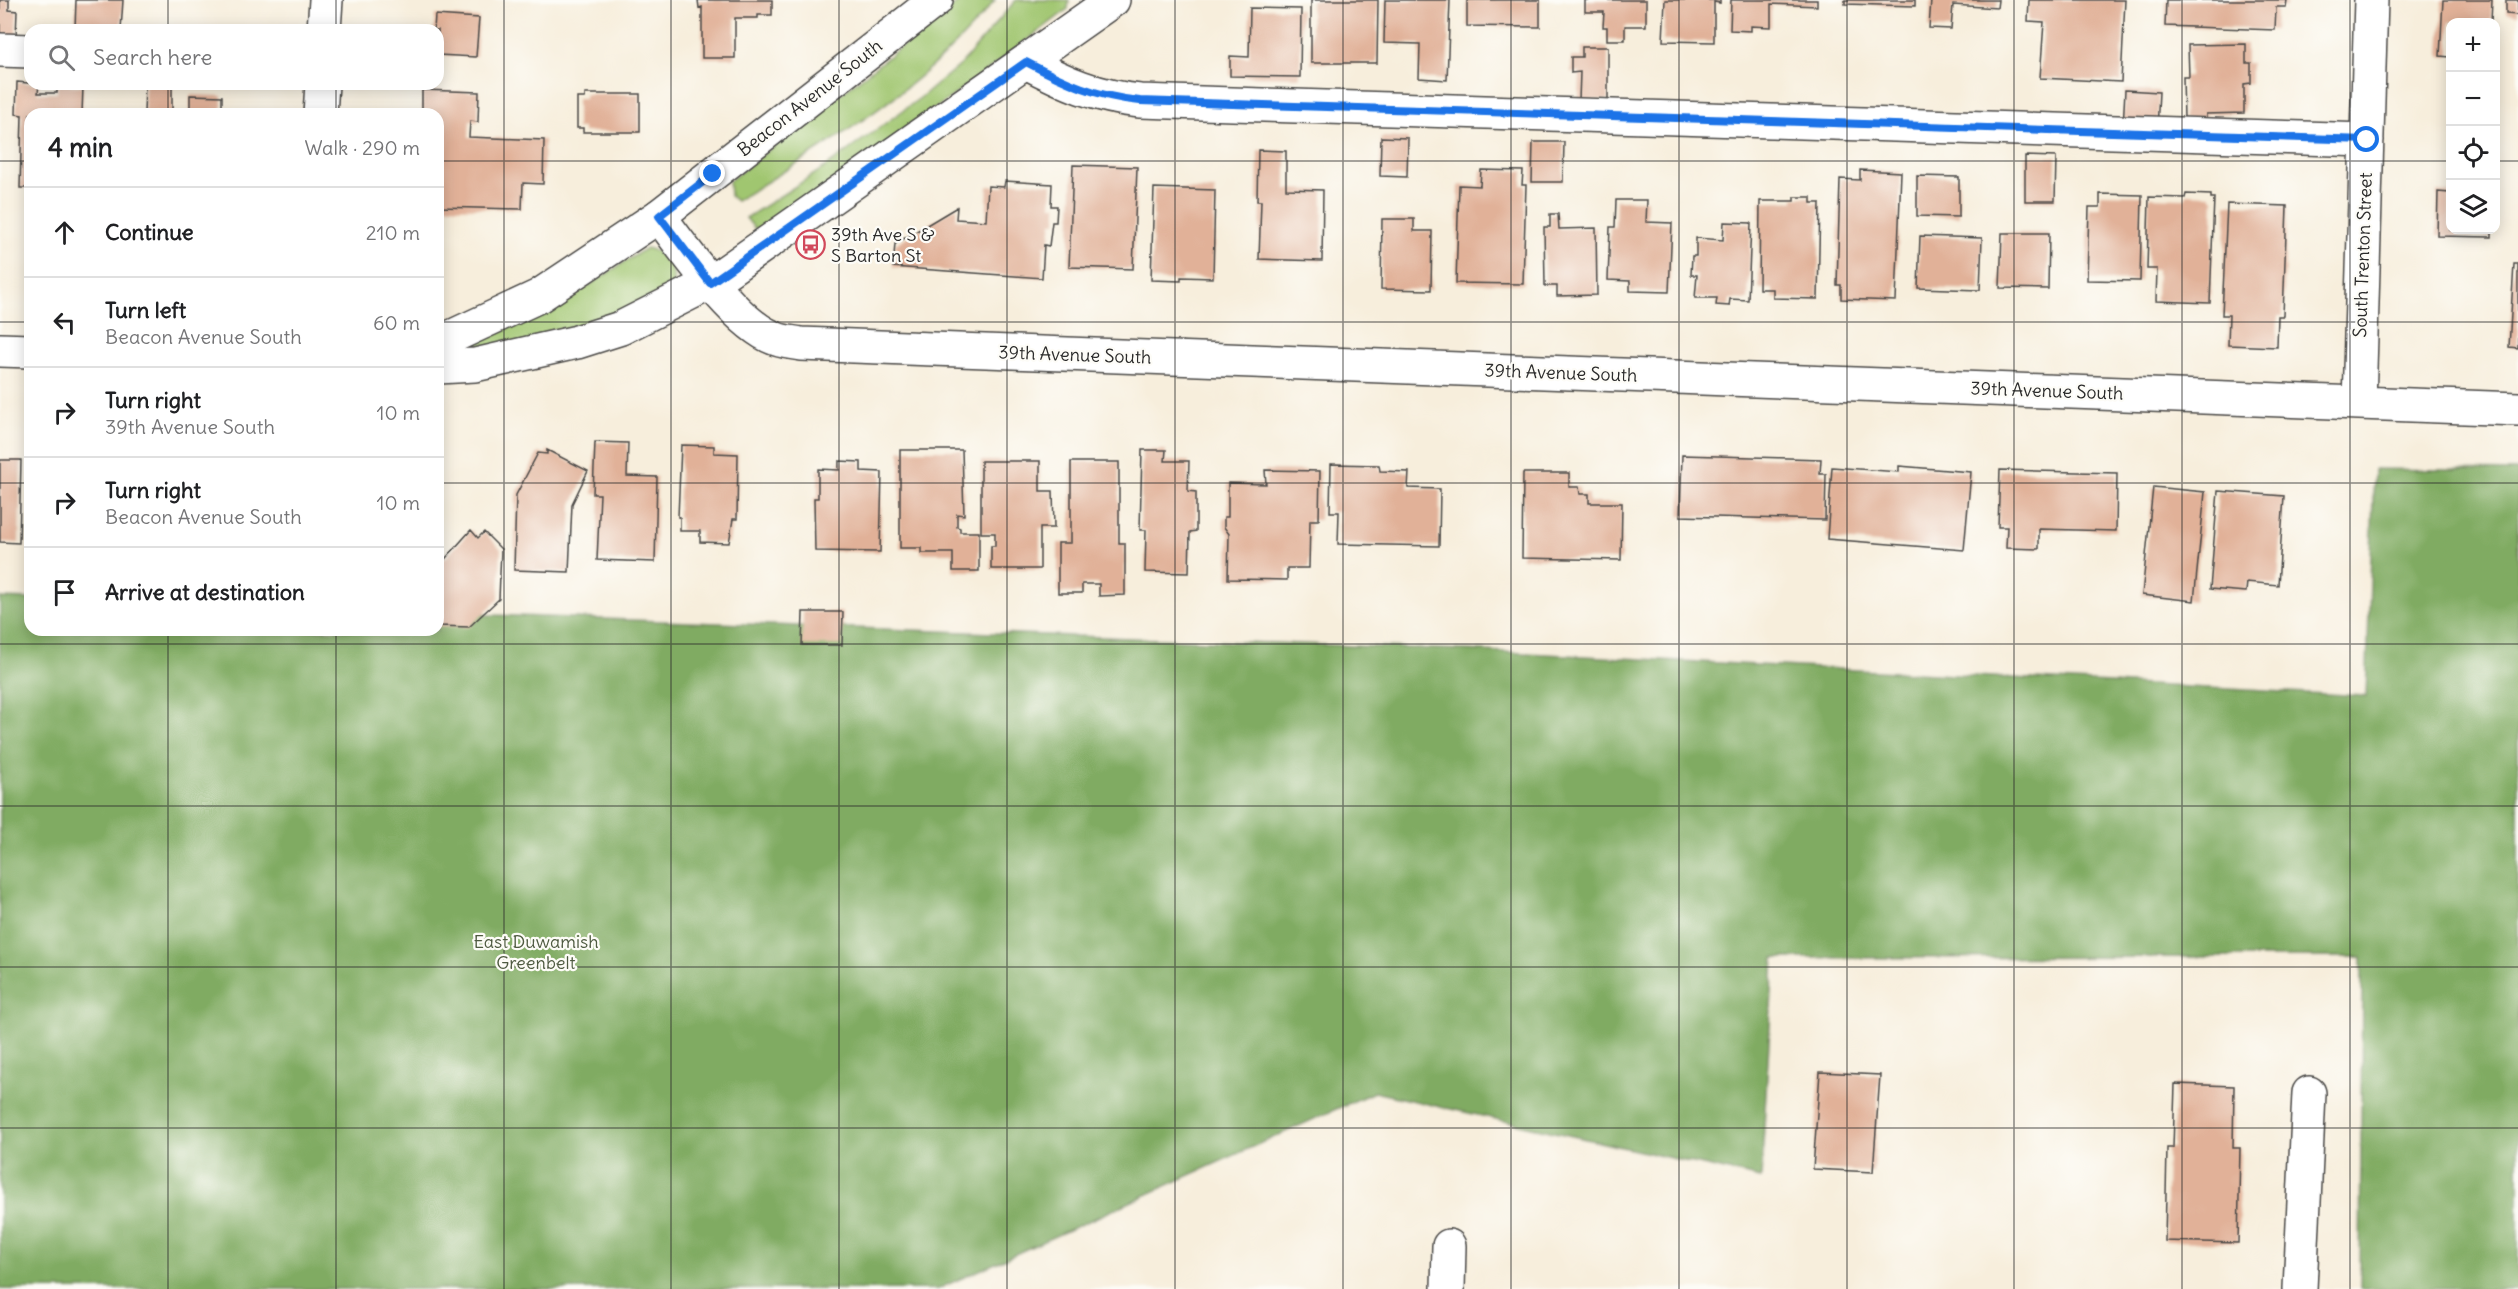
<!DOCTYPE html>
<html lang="en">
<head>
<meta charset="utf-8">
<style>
  :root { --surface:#fff; --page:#f2f2f2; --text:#202124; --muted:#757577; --line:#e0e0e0 }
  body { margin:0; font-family:Delius,sans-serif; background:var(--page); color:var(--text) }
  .controls { position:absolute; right:18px; top:18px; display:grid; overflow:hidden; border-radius:12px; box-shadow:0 3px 15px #0003 }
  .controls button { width:54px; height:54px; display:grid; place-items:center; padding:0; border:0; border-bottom:2px solid var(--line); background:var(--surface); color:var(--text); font:30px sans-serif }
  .stop { position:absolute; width:18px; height:18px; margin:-14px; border:4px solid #1a73e8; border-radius:50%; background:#fff }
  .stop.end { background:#1a73e8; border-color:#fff; box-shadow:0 2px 6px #0008 }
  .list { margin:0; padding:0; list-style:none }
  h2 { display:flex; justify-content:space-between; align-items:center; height:78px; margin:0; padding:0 24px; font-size:26px }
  h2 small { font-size:20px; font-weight:400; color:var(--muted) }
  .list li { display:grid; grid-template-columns:39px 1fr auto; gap:18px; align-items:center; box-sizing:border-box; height:90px; padding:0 24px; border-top:2px solid var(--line) }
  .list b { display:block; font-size:22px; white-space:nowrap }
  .list p { margin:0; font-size:20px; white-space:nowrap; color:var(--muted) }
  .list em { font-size:20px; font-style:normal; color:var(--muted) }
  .icon { flex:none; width:33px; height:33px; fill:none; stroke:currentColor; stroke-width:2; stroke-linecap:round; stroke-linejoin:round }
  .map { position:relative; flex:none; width:2518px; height:1289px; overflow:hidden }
  .search { position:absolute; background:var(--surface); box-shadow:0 3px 15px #0003; left:24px; top:24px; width:420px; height:66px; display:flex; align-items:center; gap:15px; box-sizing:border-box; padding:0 21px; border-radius:18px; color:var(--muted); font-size:22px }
  .panel { position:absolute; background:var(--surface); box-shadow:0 3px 15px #0003; left:24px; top:108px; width:420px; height:528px; border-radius:18px }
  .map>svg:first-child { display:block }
  .green { fill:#a0c670; stroke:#66784e; stroke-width:1.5 }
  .forest { fill:#80ab62; stroke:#566b46; stroke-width:1.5 }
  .building { fill:#e1b198 }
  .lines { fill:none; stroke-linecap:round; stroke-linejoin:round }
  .minor-casing { stroke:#4a4846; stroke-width:36 }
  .major-casing { stroke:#4a4846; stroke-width:36 }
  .minor { stroke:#fff; stroke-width:33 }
  .major { stroke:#fff; stroke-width:33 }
  .route { stroke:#1a73e8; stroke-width:8 }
  .grid { fill:none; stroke:#2b2b2b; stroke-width:1.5; stroke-opacity:0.55 }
  .labels { text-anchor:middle; stroke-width:4.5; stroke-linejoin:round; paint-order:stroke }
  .street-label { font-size:18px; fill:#2b2b2b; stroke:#fdfcf7 }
  .poi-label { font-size:18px; fill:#2b2b2b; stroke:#fdfcf7; text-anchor:start }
  .park-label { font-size:18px; fill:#4e5a40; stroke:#fdfcf7 }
</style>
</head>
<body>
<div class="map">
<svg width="2518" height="1289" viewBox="0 0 2518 1289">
  <rect width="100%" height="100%" fill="#fdfcf7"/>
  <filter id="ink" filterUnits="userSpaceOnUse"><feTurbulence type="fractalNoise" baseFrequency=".0167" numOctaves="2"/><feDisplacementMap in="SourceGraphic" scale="12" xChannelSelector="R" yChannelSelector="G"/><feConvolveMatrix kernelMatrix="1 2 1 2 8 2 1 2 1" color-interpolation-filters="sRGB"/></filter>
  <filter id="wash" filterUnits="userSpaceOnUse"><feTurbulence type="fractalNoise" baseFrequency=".008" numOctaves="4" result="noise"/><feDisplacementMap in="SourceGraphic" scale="24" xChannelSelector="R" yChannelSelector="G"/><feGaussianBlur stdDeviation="1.35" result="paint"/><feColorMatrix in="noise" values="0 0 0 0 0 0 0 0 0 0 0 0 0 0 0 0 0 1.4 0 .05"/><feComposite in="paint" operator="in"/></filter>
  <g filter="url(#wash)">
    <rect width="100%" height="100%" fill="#f7eedc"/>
    <path class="green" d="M961 0H995C927 87 828 144 736 201L730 196 729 181Z
      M1016 0H1069L1068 9 972 82 768 229 754 228 746 218 824 168 920 98 961 64Z
      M646 248C666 252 678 269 672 290L584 328 462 360 454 346 504 330 563 302Z"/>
    <path class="forest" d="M2374 469 2518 471V1289H2360L2362 957 1774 958 1761 1178 1374 1092 938 1289H0V598L30 599V630H438V613L1466 650 2366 696Z"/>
    <g id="blocks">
      <path class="building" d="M0 0H9V10L17 11 16 37 0 36Z
        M76 0H123L121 30 75 29Z
        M698 0H772V15H758V18H735V58H702V7L699 8Z
        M1311 0H1378L1377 63H1311Z
        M1385 0H1450L1447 80 1419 78 1420 44 1384 43Z
        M1467 0H1540V27L1467 26Z
        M1585 0H1646V26H1625V40H1607V27H1603L1604 12H1585Z
        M1665 0H1720V3L1714 2V42L1663 41Z
        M1731 0H1817V6L1771 4V27L1751 26V31L1730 30Z
        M1845 0H1915V6L1845 4Z
        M1931 0H1998L1997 8 1953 5 1951 29 1929 28Z
        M2029 0H2125L2121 82 2040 78 2044 22 2028 21Z
        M2166 0H2287L2286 7H2276L2275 30 2165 26Z
        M2443 0H2492L2491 22H2450V57L2440 56Z
        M2506 0H2518V15L2506 14Z
        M1250 8 1301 9 1300 77 1230 76V56L1249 57Z
        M435 15 479 18 476 57 438 55V30H434Z
        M2246 44V63H2251V83L2244 84V113L2206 114V118L2184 119 2183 77H2189L2188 45Z
        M1582 47H1608V100H1579L1580 72 1571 73V57H1582Z
        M17 82 39 84 38 93H57V85L83 86 82 114H30V188H20L22 115 16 114Z
        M145 84H172V114H144Z
        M422 90 479 92 478 122 470 121 469 137 544 140 543 184 523 183 522 209 438 207V114H422Z
        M2125 90 2159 92 2157 129 2123 127Z
        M585 94H640V132H583V128H577V98H585Z
        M190 95 222 96V111L251 112V114H190Z
        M1381 137 1408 138 1407 177 1380 176Z
        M1533 142H1564L1563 182H1532Z
        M1258 150 1286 151V189L1323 190 1322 261 1259 259 1261 201H1257Z
        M2025 156 2056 157 2055 201H2025Z
        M1073 165 1137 167 1133 269 1069 267Z
        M1481 170 1523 171 1522 185H1526L1523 284 1456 283 1459 185 1480 186Z
        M1860 170 1901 172 1896 301 1841 299V285H1837L1840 179 1860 180Z
        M1917 176 1959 177V217L1917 216Z
        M1005 181 1052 184 1051 206H1057L1056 222H1052L1049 246 1044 245 1042 278 893 267 895 244 957 207 956 219 986 221 988 186 1004 187Z
        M1154 188 1215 190 1213 278 1181 277V281L1151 280Z
        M2438 192 2450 193V230H2491V237L2437 236Z
        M2100 194 2142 195 2140 281 2087 280 2089 207H2100Z
        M2186 194 2211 195V198H2214L2210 303 2156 301 2157 269H2147L2149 197 2185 198Z
        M1794 197H1811V203H1820L1818 299 1773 298V289H1759L1760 201H1794Z
        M1616 200H1647L1646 222 1672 223 1669 292 1630 291V281L1608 280 1610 227H1615Z
        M2227 204 2287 206 2283 316H2278L2277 347 2228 345 2229 315H2222Z
        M1550 214H1558L1559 229 1596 228 1597 295 1557 296V286H1545L1544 227H1550Z
        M1382 219H1414V231H1432L1431 290 1381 289Z
        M1724 222 1751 223 1748 300 1730 299 1729 306 1716 305 1717 298H1695L1697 275H1691L1692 256H1696V238L1723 240Z
        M2002 233H2049L2048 289 2000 288Z
        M1920 236 1982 238 1980 290 1918 288Z
        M2514 264H2518V348L2509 347Z
        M595 442 628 443 627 476 657 477 655 562 597 560 600 494H593Z
        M681 445 714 446V453L738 454 737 519H733L729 543 700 542V531H680V517H678Z
        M547 450 588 471 572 504 569 572 514 570 516 495 538 453 547 454Z
        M900 450H962L964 515 957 514V527L960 528V532H979V571H953V553H921V548H900Z
        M1142 450H1166L1165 461H1189L1188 491 1196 492V531L1190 532 1189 573 1145 572 1146 530H1140Z
        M1682 455 1821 459 1820 474H1826L1825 520 1680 516Z
        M0 460H21L19 543 0 542Z
        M839 461 861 462V471L882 472 880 552 815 551 814 498H818V469L839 470Z
        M981 461H1040V491H1053L1054 528H1040V569H991V546H995V533H981Z
        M1071 462H1119V543H1125V595L1099 596V584H1082V593H1058V543H1071Z
        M1331 464 1379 465 1380 471 1409 472 1408 488 1440 489 1439 546 1338 544 1339 512H1330Z
        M1899 466 1971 472 1964 550 1827 539 1832 467 1899 472Z
        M1265 470 1320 471 1319 520H1310L1309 568H1287V580L1228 579 1229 534 1224 527V517H1228V483L1266 484Z
        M2000 470 2117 473 2116 531 2039 529V549L2006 548 2007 527H1998Z
        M1523 473H1569V487H1579L1580 494H1589V503H1622L1621 560 1522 558Z
        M2153 487 2205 492 2194 601 2142 595Z
        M2218 491 2284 496 2278 585 2247 582 2246 592 2210 589Z
        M471 530 478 538 484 532 501 549 499 599 469 627 438 626V555L445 559Z
        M803 612H843L842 645H802Z
        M1820 1072 1880 1075 1873 1172 1813 1169Z
        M2175 1084 2234 1086 2233 1148H2240L2238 1243 2165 1241 2167 1148H2173Z"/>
    </g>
  </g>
  <g filter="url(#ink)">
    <use href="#blocks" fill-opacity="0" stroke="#4a4846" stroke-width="1.5"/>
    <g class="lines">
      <defs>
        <path id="minor" d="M324 30 326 0
          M0 50 30 51
          M1026 62C1064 82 1097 97 1140 101L2367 140
          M320 114 322 84
          M659 216C684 249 736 324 774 338 782 342 792 342 801 344L2518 409
          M2359 403 2371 0
          M1448 1289 1449 1246
          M2300 1289 2309 1093"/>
        <path id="major" d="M438 343 539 296 659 216 936 0
          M0 350 30 351
          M438 367 475 365 577 342 621 328 710 283 1113 0"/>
      </defs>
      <use href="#minor" class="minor-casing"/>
      <use href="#major" class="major-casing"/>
      <use href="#minor" class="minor"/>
      <use href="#major" class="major"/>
    </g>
  </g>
  <g class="lines" filter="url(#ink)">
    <path class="route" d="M713 174 659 216 710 283 1026 62C1064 82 1097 97 1140 101L2367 140"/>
  </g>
  <path class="grid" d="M168 0V30M336 0V30M504 0V1289M671 0V1289M839 0V1289M1007 0V1289M1175 0V1289M1343 0V1289M1511 0V1289M1679 0V1289M1847 0V1289M2014 0V1289M2182 0V1289M2350 0V1289M168 84V114M336 84V114M0 161H30M438 161H2450M2496 161H2518M0 322H30M438 322H2518M0 483H30M438 483H2518M168 630V1289M336 630V1289M0 644H2518M0 806H2518M0 967H2518M0 1128H2518"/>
  <defs>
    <symbol id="bus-ring" viewBox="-11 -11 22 22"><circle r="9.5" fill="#fdfcf7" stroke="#d1495b" stroke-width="1.5"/><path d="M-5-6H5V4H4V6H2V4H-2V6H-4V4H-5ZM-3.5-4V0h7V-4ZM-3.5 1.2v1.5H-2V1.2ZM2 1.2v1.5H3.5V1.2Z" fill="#d1495b"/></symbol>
  </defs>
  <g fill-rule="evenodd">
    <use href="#bus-ring" x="794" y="228" width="33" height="33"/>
  </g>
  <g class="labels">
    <g class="street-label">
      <text transform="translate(810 98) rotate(-38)" y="6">Beacon Avenue South</text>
      <text transform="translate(2363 255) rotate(-88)" y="6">South Trenton Street</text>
      <text transform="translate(1075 355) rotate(2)" y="6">39th Avenue South</text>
      <text transform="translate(1561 373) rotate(2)" y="6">39th Avenue South</text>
      <text transform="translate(2047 391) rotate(2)" y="6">39th Avenue South</text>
    </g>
    <g class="poi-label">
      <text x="831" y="241">39th Ave S &amp;<tspan x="831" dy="21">S Barton St</tspan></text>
    </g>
    <g class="park-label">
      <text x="536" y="948">East Duwamish<tspan x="536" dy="21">Greenbelt</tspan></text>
    </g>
  </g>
</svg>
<div class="controls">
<button>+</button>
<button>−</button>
<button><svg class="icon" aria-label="locate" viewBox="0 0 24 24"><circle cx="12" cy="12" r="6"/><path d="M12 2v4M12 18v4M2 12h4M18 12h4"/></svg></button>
<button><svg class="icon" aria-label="layers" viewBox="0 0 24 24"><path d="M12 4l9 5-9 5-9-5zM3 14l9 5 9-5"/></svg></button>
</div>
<div class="stop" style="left:2367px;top:140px"></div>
<div class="stop end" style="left:713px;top:174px"></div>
<div class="search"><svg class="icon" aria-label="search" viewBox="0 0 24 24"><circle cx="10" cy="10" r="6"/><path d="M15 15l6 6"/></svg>Search here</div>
<section class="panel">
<h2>4 min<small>Walk · 290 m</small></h2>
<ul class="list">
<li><svg class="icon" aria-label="ahead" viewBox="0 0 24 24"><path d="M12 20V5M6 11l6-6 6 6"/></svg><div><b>Continue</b></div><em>210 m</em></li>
<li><svg class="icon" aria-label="left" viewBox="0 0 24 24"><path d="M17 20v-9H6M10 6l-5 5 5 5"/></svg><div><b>Turn left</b><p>Beacon Avenue South</p></div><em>60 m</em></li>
<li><svg class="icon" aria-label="right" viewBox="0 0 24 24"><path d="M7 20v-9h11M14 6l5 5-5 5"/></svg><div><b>Turn right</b><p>39th Avenue South</p></div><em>10 m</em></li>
<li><svg class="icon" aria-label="right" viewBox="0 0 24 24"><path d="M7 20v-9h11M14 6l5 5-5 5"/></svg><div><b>Turn right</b><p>Beacon Avenue South</p></div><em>10 m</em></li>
<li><svg class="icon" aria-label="arrive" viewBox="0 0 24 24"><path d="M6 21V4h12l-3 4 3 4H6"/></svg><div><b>Arrive at destination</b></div></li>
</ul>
</section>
</div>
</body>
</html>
